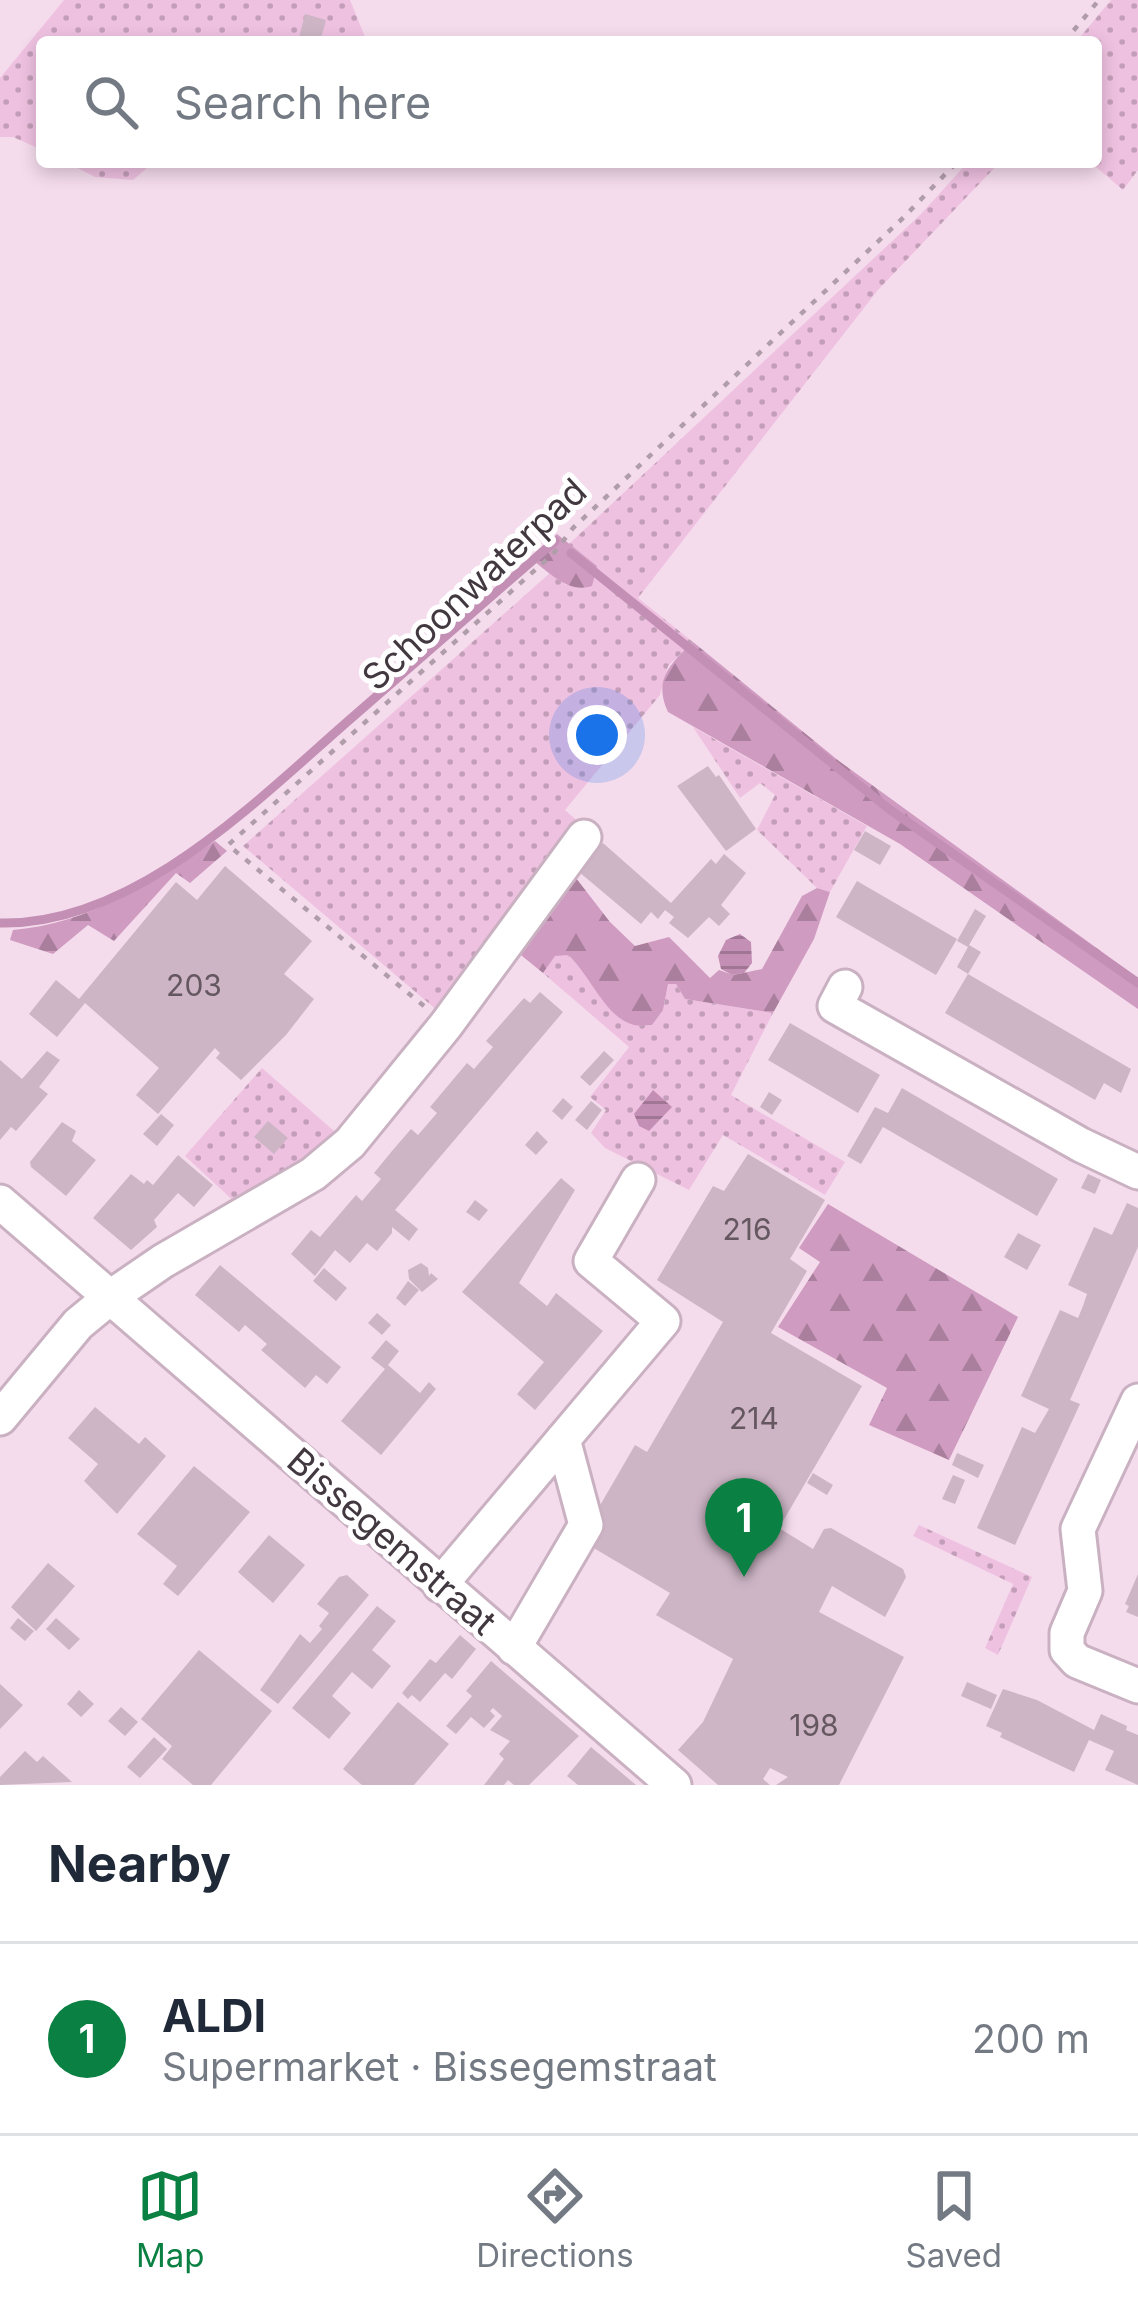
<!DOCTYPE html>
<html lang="en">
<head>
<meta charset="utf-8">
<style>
  :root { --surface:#fff; --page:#f2f2f3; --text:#1f2937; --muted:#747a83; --line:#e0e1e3; --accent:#0b8043 }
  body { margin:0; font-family:Inter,sans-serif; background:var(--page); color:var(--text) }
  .you { position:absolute; left:597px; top:735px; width:42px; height:42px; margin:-30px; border:9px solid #fff; border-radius:50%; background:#1a73e8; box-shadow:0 0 0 18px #1a73e833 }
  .badge { display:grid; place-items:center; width:78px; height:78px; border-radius:50%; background:var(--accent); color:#fff; font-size:39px; font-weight:700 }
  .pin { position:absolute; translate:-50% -99px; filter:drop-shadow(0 3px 6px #0008) }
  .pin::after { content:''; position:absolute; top:63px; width:42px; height:36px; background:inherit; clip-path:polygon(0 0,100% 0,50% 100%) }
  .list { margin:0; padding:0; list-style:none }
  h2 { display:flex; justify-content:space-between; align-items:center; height:156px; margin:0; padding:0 48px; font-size:51px }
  h2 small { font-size:39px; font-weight:400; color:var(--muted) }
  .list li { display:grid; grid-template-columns:78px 1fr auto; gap:36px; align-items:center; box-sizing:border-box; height:192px; padding:0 48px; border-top:3px solid var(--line) }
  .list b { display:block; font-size:45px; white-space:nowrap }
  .list p { margin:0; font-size:39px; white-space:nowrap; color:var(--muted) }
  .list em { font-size:39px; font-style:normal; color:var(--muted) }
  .icon { flex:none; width:66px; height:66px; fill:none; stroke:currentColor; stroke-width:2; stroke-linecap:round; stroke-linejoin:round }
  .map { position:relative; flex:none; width:1138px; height:1785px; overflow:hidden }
  .search { position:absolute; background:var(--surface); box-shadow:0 6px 18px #0003; left:36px; right:36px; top:36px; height:132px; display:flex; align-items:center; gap:30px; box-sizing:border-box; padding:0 42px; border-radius:12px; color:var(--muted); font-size:45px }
  .sheet { height:348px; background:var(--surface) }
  nav { display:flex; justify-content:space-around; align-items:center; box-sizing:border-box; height:168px; border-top:3px solid var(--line); background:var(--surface); font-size:33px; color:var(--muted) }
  nav a { display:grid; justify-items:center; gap:6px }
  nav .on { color:var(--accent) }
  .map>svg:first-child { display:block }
  .grass { fill:url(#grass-dots) }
  .forest { fill:url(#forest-firs) }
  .water { fill:url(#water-rules) }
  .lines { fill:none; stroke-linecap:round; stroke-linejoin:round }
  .stream { stroke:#c38fb4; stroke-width:9 }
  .building { fill:#cdb5c5 }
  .minor-casing { stroke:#cab1c2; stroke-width:39 }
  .path { stroke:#b09daa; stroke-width:4.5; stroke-dasharray:6 9; stroke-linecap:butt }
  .minor { stroke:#fff; stroke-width:33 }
  .labels { text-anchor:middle; stroke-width:10; stroke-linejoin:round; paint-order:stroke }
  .number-label { font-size:30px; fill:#655760 }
  .street-label { font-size:36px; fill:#42383f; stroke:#fff }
</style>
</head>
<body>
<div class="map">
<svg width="1138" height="1785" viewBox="0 0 1138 1785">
  <defs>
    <pattern id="grass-dots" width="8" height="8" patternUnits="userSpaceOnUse" patternTransform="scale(3)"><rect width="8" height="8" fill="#efc1e1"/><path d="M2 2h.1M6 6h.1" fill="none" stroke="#c39eb8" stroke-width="1.8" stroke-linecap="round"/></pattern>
    <pattern id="forest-firs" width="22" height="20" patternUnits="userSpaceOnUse" patternTransform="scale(3)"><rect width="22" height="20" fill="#cf9bc0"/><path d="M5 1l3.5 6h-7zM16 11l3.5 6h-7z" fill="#aa7f9d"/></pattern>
    <pattern id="water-rules" width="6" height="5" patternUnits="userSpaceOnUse" patternTransform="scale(3)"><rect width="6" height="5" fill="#c38fb4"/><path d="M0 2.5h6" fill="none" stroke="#a07694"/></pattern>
  </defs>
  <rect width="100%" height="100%" fill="#f5dced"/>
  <path class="grass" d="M64 0H350L367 42H42V150L13 137H0V78Z
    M1111 0H1138V170L1123 190 1090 162H1096V42H1076Z
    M66 162H154L133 180 95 177Z
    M968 162H1000L878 290 638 598 693 642 668 666 660 695 565 810 581 824 438 1011 243 846 550 573 566 585 597 566 569 544 921 214Z
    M693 727 867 826 830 892 817 888 757 830 775 795 760 783 740 798Z
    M555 955H568L581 967 610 1007 663 1010 668 984H676L685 999 773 1013 731 1095 845 1162 825 1195 723 1135 689 1190 605 1148 591 1133 606 1110 590 1097 629 1047 543 973Z
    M262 1068 341 1137 238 1205 185 1156Z
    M919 1525 1032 1577 998 1655 985 1648 1013 1584 913 1536Z"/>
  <path class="forest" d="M557 534 597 566 592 586C568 594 549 572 530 558Z
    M693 642 839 761 1138 978V1009L900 844 668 712C653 680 670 664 693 642Z
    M215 841 227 851 190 883 176 873 114 941 88 925 53 954 10 940 13 930C91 923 151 883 215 841Z
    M569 869 610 922 635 946 669 937 710 978 719 970 733 975 762 969 802 896 817 888 830 892 814 939 773 1013 685 999 676 984H668L663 1010 652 1025C645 1025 638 1027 631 1024 604 1015 589 973 568 955L555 956 543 973 511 947Z
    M828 1204 1018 1317 949 1460 869 1425 887 1388 778 1327 820 1262 799 1248Z"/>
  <path class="water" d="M740 934 751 942 752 963 744 973 732 975 721 969 718 956 726 940Z
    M653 1090 672 1107 649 1131 639 1126 634 1114Z"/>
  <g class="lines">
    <path class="stream" d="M571 553 889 809 1138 983
      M0 923C136 926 259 798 355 715 422 657 489 599 555 541"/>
  </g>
  <path class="building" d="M305 14 326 20 320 42H298Z
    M708 766 716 777 719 775 756 829 726 851 677 786Z
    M865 831 891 846 880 865 854 850Z
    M603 843 671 903 711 859 716 864 724 854 746 873 721 905 730 914 719 926 709 917 688 938 669 923 674 917 665 910 658 919 651 912 641 924 579 872Z
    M225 866 312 941 284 974 314 999 286 1035 241 1080 216 1058 220 1053 215 1048 158 1114 136 1095 159 1068 85 1003 57 1037 29 1014 56 980 79 999 176 882 197 900Z
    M857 881 957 939 936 975 836 917Z
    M975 909 986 916 969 945 981 952 968 974 957 967 968 947 957 941Z
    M968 974 1131 1069 1121 1093 1104 1083 1095 1100 945 1013Z
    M540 992 563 1012 395 1210 418 1229 409 1241 392 1227V1233L377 1251 367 1243 350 1263 335 1250 315 1276 291 1254 311 1230 320 1237 356 1195 362 1201 381 1179 374 1173 392 1151 411 1129 418 1135 437 1113 430 1107 467 1063 474 1069 493 1047 486 1041 524 998 530 1003Z
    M790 1023 880 1075 858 1113 768 1060Z
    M47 1051 60 1060 39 1087 48 1094 16 1131 11 1127 0 1140V1060L22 1079Z
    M604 1051 614 1060 590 1086 580 1077Z
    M902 1088 1058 1179 1037 1216 883 1127 861 1164 847 1156 875 1107 888 1113Z
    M769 1092 782 1100 772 1115 760 1107Z
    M563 1098 573 1107 562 1120 552 1111Z
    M591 1101 602 1110 587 1130 575 1120Z
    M161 1114 174 1125 157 1146 143 1134Z
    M268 1121 288 1138 274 1154 254 1137Z
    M62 1122 76 1131 72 1141 96 1160 66 1196 31 1167 30 1162Z
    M537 1131 548 1142 536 1155 525 1145Z
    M748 1154 825 1200 790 1259 807 1271 771 1333 862 1386 779 1528 813 1549 824 1529 831 1528 903 1569 906 1577 885 1617 832 1586 819 1612 904 1657 839 1785H776L788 1777 770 1768 763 1779 770 1785H718L678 1750 703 1722 733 1659 656 1615 670 1593 580 1540 635 1445 647 1452 723 1322 657 1280 713 1186 724 1191Z
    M178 1155 213 1185 194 1207 178 1193 154 1220 157 1227 131 1250 93 1218 131 1174 144 1184 147 1180 153 1185Z
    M1088 1174 1101 1180 1095 1194 1081 1188Z
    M561 1178 575 1190 519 1283 547 1306 556 1293 603 1331 535 1410 517 1394 544 1362 462 1292Z
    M475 1200 488 1210 479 1221 466 1212Z
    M1127 1203 1138 1208V1247L1070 1400 1080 1404 1015 1545 977 1528 1022 1427 1035 1433 1049 1409 1021 1396 1060 1310 1078 1318 1083 1306 1087 1294 1068 1285 1094 1227 1112 1235Z
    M1018 1233 1041 1245 1027 1270 1004 1257Z
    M421 1263 428 1268 429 1276 431 1273 438 1279 422 1292 409 1279 408 1270Z
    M220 1265 341 1367 327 1384 316 1375 305 1388 261 1350 267 1344 245 1325 239 1332 195 1295Z
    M324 1268 347 1288 336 1301 313 1281Z
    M408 1281 419 1290 405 1306 396 1298Z
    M377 1313 391 1325 382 1335 368 1323Z
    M386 1340 399 1351 388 1365 420 1393 429 1382 436 1389 381 1455 341 1421 385 1369 371 1358Z
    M95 1407 139 1444 145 1437 166 1456 117 1514 84 1481 98 1464 68 1438Z
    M957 1453 984 1465 978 1478 952 1465Z
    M194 1466 250 1512 178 1596 163 1584 177 1566 137 1534Z
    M813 1473 833 1485 827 1495 807 1483Z
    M953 1475 965 1480 955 1504 942 1499Z
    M269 1535 305 1565 273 1603 238 1572Z
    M48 1563 75 1586 36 1631 11 1607Z
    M1138 1574V1617L1126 1612 1129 1606 1125 1604Z
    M347 1575 369 1595 278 1704 260 1690 300 1634 310 1643 322 1629 319 1626 329 1613 317 1604 339 1577Z
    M377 1606 396 1621 372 1650 391 1666 372 1689 352 1672 332 1696 351 1713 329 1739 292 1708Z
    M18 1618 34 1631 25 1641 10 1628Z
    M56 1618 80 1639 69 1650 46 1629Z
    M460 1635 476 1649 452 1679 445 1673 420 1702 412 1695 408 1699 402 1693 430 1659 436 1663Z
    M199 1650 272 1711 211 1785H193L162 1759 172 1746 141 1719Z
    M491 1661 579 1736 529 1785H514L508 1780 504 1785H484L504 1759 499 1754 510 1741 490 1730 502 1716 493 1708 490 1711 495 1716 484 1728 471 1717 456 1734 446 1726 472 1696 466 1691Z
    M967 1682 997 1695 991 1709 961 1696Z
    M0 1684 23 1705 0 1729Z
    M1003 1689 1037 1700 1094 1730 1101 1714 1127 1726 1126 1730 1138 1735V1785L1105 1770 1114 1751 1089 1740 1074 1772 1000 1737 1002 1733 986 1726Z
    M79 1690 94 1704 81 1717 67 1704Z
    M398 1702 449 1744 414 1785H362L343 1769Z
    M121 1707 138 1722 125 1736 108 1721Z
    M154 1737 167 1749 140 1778 127 1767Z
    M591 1747 623 1774 636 1785H578L567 1776Z
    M25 1751 37 1762 43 1756 72 1782 0 1785V1777Z"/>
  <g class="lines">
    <defs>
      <path id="minor" d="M845 987 835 1006 1081 1145 1138 1172
        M0 1202 674 1785
        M1138 1401 1078 1529 1085 1591 1067 1633V1650L1077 1661 1138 1686
        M0 1418 78 1324 112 1296 163 1261 313 1174 350 1143 446 1025 584 837
        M440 1585 663 1321 591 1261 638 1180
        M514 1648 586 1525 563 1439"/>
    </defs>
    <use href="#minor" class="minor-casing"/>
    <path class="path" d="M1064 42 1099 0
      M424 1006 228 845 553 554 573 528 903 218 957 162"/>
    <use href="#minor" class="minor"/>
  </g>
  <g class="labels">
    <g class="number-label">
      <text x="194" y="996">203</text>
      <text x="747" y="1240">216</text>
      <text x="754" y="1429">214</text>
      <text x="814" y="1736">198</text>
    </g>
    <g class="street-label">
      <text transform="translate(474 584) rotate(-43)" y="13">Schoonwaterpad</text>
      <text transform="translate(392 1541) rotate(41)" y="13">Bissegemstraat</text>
    </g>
  </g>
</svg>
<div class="you"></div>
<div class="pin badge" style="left:744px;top:1577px">1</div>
<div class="search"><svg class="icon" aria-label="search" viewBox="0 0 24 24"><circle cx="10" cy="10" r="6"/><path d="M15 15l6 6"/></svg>Search here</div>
</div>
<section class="sheet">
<h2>Nearby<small></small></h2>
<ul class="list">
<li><span class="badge">1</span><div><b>ALDI</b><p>Supermarket · Bissegemstraat</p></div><em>200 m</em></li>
</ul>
</section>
<nav>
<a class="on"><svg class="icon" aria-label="map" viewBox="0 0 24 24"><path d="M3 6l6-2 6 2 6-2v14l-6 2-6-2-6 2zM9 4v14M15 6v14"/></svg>Map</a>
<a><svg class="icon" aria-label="directions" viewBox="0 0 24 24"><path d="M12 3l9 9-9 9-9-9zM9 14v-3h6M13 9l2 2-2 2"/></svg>Directions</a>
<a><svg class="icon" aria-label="saved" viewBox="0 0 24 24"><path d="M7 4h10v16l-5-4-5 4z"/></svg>Saved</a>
</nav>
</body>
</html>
